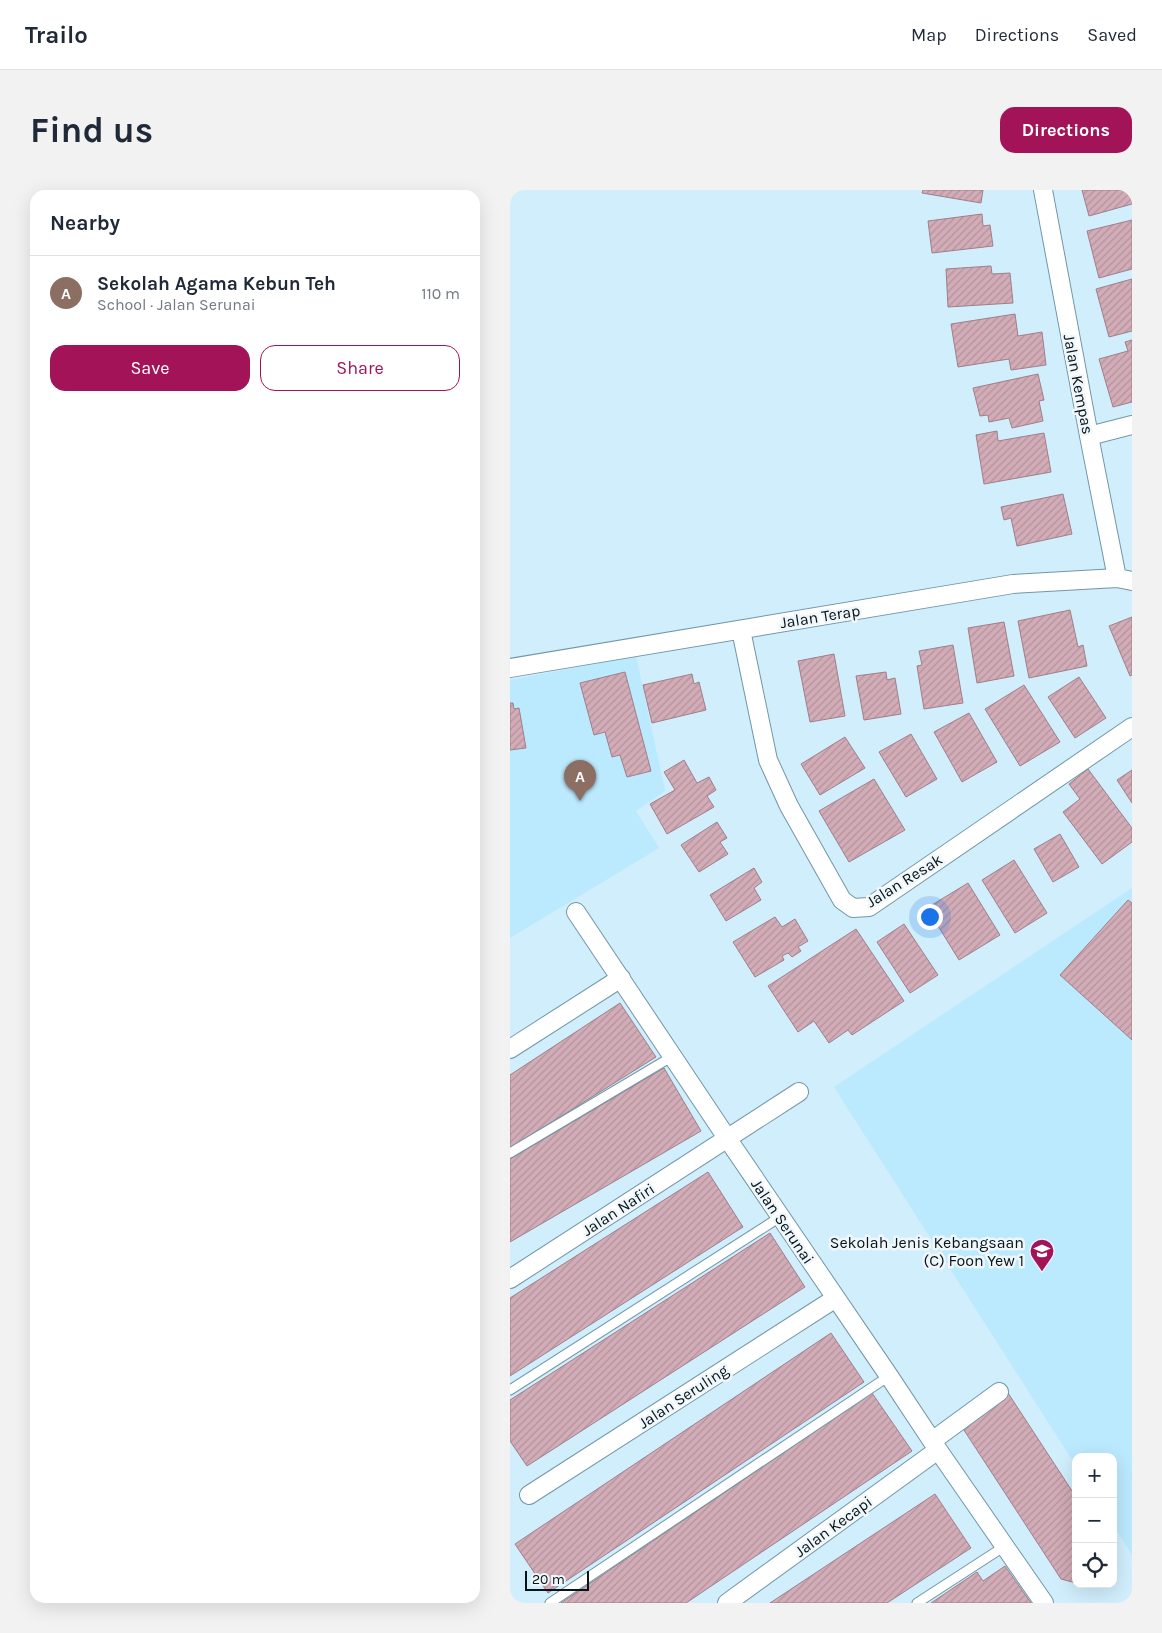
<!DOCTYPE html>
<html lang="en">
<head>
<meta charset="utf-8">
<style>
  :root { --surface:#fff; --page:#f2f2f3; --text:#1f2937; --muted:#747a83; --line:#e0e1e3; --accent:#a31358 }
  body { margin:0; font-family:Karla,sans-serif; background:var(--page); color:var(--text) }
  .controls { position:absolute; right:15px; bottom:15px; display:grid; overflow:hidden; border-radius:10px; box-shadow:0 5px 20px #0002 }
  .controls button { width:45px; height:45px; display:grid; place-items:center; padding:0; border:0; border-bottom:1px solid var(--line); background:var(--surface); color:var(--text); font:25px sans-serif }
  .scale { position:absolute; left:15px; bottom:12px; width:64px; box-sizing:border-box; padding-left:5px; border:2px solid #07141a; border-top:0; font-size:14px; line-height:18px; white-space:nowrap; color:#07141a; -webkit-text-stroke:4px #f0f7fb; paint-order:stroke }
  .you { position:absolute; left:419px; top:726px; width:18px; height:18px; margin:-12px; border:4px solid #fff; border-radius:50%; background:#1a73e8; box-shadow:0 0 0 8px #1a73e833 }
  .badge { display:grid; place-items:center; width:32px; height:32px; border-radius:50%; background:var(--accent); color:#fff; font-size:16px; font-weight:700 }
  .pin { position:absolute; translate:-50% -41px; filter:drop-shadow(0 1px 2px #0008) }
  .pin::after { content:''; position:absolute; top:26px; width:18px; height:15px; background:inherit; clip-path:polygon(0 0,100% 0,50% 100%) }
  .list { margin:0; padding:0; list-style:none }
  h2 { display:flex; justify-content:space-between; align-items:center; height:65px; margin:0; padding:0 20px; font-size:21px }
  h2 small { font-size:16px; font-weight:400; color:var(--muted) }
  .list li { display:grid; grid-template-columns:32px 1fr auto; gap:15px; align-items:center; box-sizing:border-box; height:75px; padding:0 20px; border-top:1px solid var(--line) }
  .list b { display:block; font-size:19px; white-space:nowrap }
  .list p { margin:0; font-size:16px; white-space:nowrap; color:var(--muted) }
  .list em { font-size:16px; font-style:normal; color:var(--muted) }
  .actions { display:flex; gap:10px; padding:15px 20px }
  .actions a { flex:1; padding:11px 0; border:1px solid var(--accent); border-radius:15px; text-align:center; font-size:18px; color:var(--accent) }
  .actions .main { background:var(--accent); color:#fff }
  .icon { flex:none; width:28px; height:28px; fill:none; stroke:currentColor; stroke-width:2; stroke-linecap:round; stroke-linejoin:round }
  .map { position:relative; flex:none; width:622px; height:1413px; overflow:hidden; border-radius:15px }
  header { display:flex; align-items:center; gap:30px; box-sizing:border-box; height:70px; padding:0 25px; background:var(--surface); border-bottom:1px solid var(--line) }
  header strong { font-size:24px }
  nav { display:flex; gap:28px; margin-inline-start:auto; font-size:18px }
  .intro { display:flex; align-items:center; justify-content:space-between; box-sizing:border-box; height:120px; padding:0 30px }
  h1 { margin:0; font-size:35px }
  .button { padding:12px 22px; border-radius:15px; background:var(--accent); color:#fff; font-size:18px; font-weight:700 }
  main { display:flex; gap:30px; padding:0 30px }
  aside { flex:1; background:var(--surface); border-radius:15px; box-shadow:0 5px 20px #0002 }
  .map>svg:first-child { display:block }
  .built { fill:#bbe9fe }
  .building { fill:url(#building-hatch); stroke:#a17e88 }
  .lines { fill:none; stroke-linecap:round; stroke-linejoin:round }
  .lane-casing { stroke:#7296a6; stroke-width:11 }
  .street-casing { stroke:#7296a6; stroke-width:20 }
  .lane { stroke:#fff; stroke-width:9 }
  .street { stroke:#fff; stroke-width:18 }
  .labels { text-anchor:middle; stroke-width:5; stroke-linejoin:round; paint-order:stroke }
  .street-label { font-size:16px; fill:#07141a; stroke:#f0f7fb }
  .poi-label { font-size:16px; fill:#07141a; stroke:#f0f7fb; text-anchor:end }
</style>
</head>
<body>
<header>
<strong>Trailo</strong>
<nav><a>Map</a><a>Directions</a><a>Saved</a></nav>
</header>
<div class="intro"><h1>Find us</h1><a class="button">Directions</a></div>
<main>
<aside>
<h2>Nearby<small></small></h2>
<ul class="list">
<li><span class="badge" style="background:#8d6e63">A</span><div><b>Sekolah Agama Kebun Teh</b><p>School · Jalan Serunai</p></div><em>110 m</em></li>
</ul>
<div class="actions"><a class="main">Save</a><a>Share</a></div>
</aside>
<div class="map">
<svg width="622" height="1413" viewBox="0 0 622 1413">
  <defs>
    <pattern id="building-hatch" width="6" height="6" patternUnits="userSpaceOnUse" patternTransform="scale(1.25)"><rect width="6" height="6" fill="#d2acb7"/><path d="M-1 1l2-2M0 6l6-6M5 7l2-2" fill="none" stroke="#b3939d"/></pattern>
  </defs>
  <rect width="100%" height="100%" fill="#d0eefc"/>
  <path class="built" d="M126 466 155 601 126 621 149 658 0 748V490Z
    M622 698V1365L603 1335V1267H566V1276L324 897Z"/>
  <path class="building" d="M413 0H473L471 13 412 3Z
    M572 0H622V14L579 26Z
    M472 24 473 36 480 35 483 56 422 63 418 31Z
    M622 30V79L589 88 577 41Z
    M481 76 482 84 500 83 503 113 438 117 436 79Z
    M622 89V141L599 147 586 99Z
    M505 124 508 146 532 142 536 175 501 180 499 169 448 177 441 134Z
    M622 150V212L603 217 589 169 618 161 615 152Z
    M528 184 534 210 529 211 533 231 502 238 499 228 479 232 478 225 470 226 463 198Z
    M487 241 488 251 534 243 541 282 474 294 466 245Z
    M553 304 562 344 507 356 501 328 494 330 491 317Z
    M560 420 568 457 573 455 577 476 519 488 508 431Z
    M622 427V485L620 486 599 436Z
    M494 432 504 486 467 493 458 438Z
    M443 455 453 513 414 519 407 476 412 475 409 461Z
    M324 464 335 526 300 532 288 471Z
    M115 482 141 581 117 587 110 565 102 567 95 542 84 545 70 493Z
    M376 482 377 490 385 488 391 524 354 530 346 486Z
    M182 484 184 494 189 492 196 520 142 533 133 495Z
    M569 487 596 528 565 548 538 507Z
    M514 495 550 552 510 576 475 519Z
    M0 513H3L4 519 9 518 16 558 0 560Z
    M459 523 487 572 452 592 424 542Z
    M401 544 427 589 396 607 369 562Z
    M335 547 355 578 310 605 291 574Z
    M174 570 187 593 199 587 206 600 197 606 204 617 157 644 140 614 165 600 154 582Z
    M578 579 622 638V652L592 674 553 622 570 609 559 594Z
    M622 580V613L607 590Z
    M364 589 395 640 339 672 309 621Z
    M207 632 217 648 210 652 218 664 189 682 171 655Z
    M550 644 569 677 543 692 524 659Z
    M504 670 537 723 505 743 472 690Z
    M244 678 252 692 244 698 251 710 216 731 200 705Z
    M458 693 490 745 449 770 417 718Z
    M618 710 622 713V850L550 785Z
    M265 727 272 737 285 729 298 751 288 757 291 761 282 767 278 763 272 766 274 770 245 787 223 752Z
    M394 734 428 785 400 803 367 752Z
    M346 739 394 811 342 845 338 840 319 853 304 831 288 842 258 796Z
    M110 813 146 867 0 958V885Z
    M154 878 191 941 0 1052V969Z
    M198 982 233 1037 0 1186V1108Z
    M260 1043 295 1097 17 1276 0 1251V1210Z
    M321 1143 354 1192 38 1403 5 1354Z
    M362 1203 402 1261 176 1413H51Z
    M498 1203 566 1307V1393L551 1389 450 1234Z
    M425 1304 461 1358 377 1413H260Z
    M495 1376 521 1413H421L467 1382 473 1391Z"/>
  <g class="lines">
    <defs>
      <path id="lane" d="M0 963 163 866
        M0 1200 270 1027
        M40 1413 379 1186
        M407 1413 495 1356"/>
      <path id="street" d="M533 0 579 246 607 388
        M579 246 622 235
        M231 440 258 570 279 616 332 710 343 718 359 717 622 537
        M0 478 503 394 607 388 622 391
        M66 722 217 948 379 1186 428 1260 534 1413
        M0 859 111 788
        M0 1089 289 902
        M422 1251 489 1202
        M19 1305 326 1108
        M217 1413 428 1260"/>
    </defs>
    <use href="#lane" class="lane-casing"/>
    <use href="#street" class="street-casing"/>
    <use href="#lane" class="lane"/>
    <use href="#street" class="street"/>
  </g>
  <defs>
    <symbol id="school-pin" viewBox="-11 -11 22 30"><path d="M0 17L-7.5 6A9.5 9.5 0 1 1 7.5 6Z" fill="#a31358" stroke="#f0f7fb"/><path d="M0-5L7-2L0 1L-7-2ZM-4 1L0 2.5L4 1V4Q0 6-4 4Z" fill="#fff"/></symbol>
  </defs>
  <g fill-rule="evenodd">
    <use href="#school-pin" x="518" y="1047" width="28" height="38"/>
  </g>
  <g class="labels">
    <g class="street-label">
      <text transform="translate(569 194) rotate(79)" y="6">Jalan Kempas</text>
      <text transform="translate(310 426) rotate(-9)" y="6">Jalan Terap</text>
      <text transform="translate(394 690) rotate(-32)" y="6">Jalan Resak</text>
      <text transform="translate(108 1019) rotate(-33)" y="6">Jalan Nafiri</text>
      <text transform="translate(273 1031) rotate(56)" y="6">Jalan Serunai</text>
      <text transform="translate(173 1206) rotate(-33)" y="6">Jalan Seruling</text>
      <text transform="translate(323 1336) rotate(-36)" y="6">Jalan Kecapi</text>
    </g>
    <g class="poi-label">
      <text x="514" y="1058">Sekolah Jenis Kebangsaan<tspan x="514" dy="18">(C) Foon Yew 1</tspan></text>
    </g>
  </g>
</svg>
<div class="controls">
<button>+</button>
<button>−</button>
<button><svg class="icon" aria-label="locate" viewBox="0 0 24 24"><circle cx="12" cy="12" r="6"/><path d="M12 2v4M12 18v4M2 12h4M18 12h4"/></svg></button>
</div>
<div class="scale">20 m</div>
<div class="you"></div>
<div class="pin badge" style="left:70px;top:611px;background:#8d6e63">A</div>
</div>
</main>
</body>
</html>
